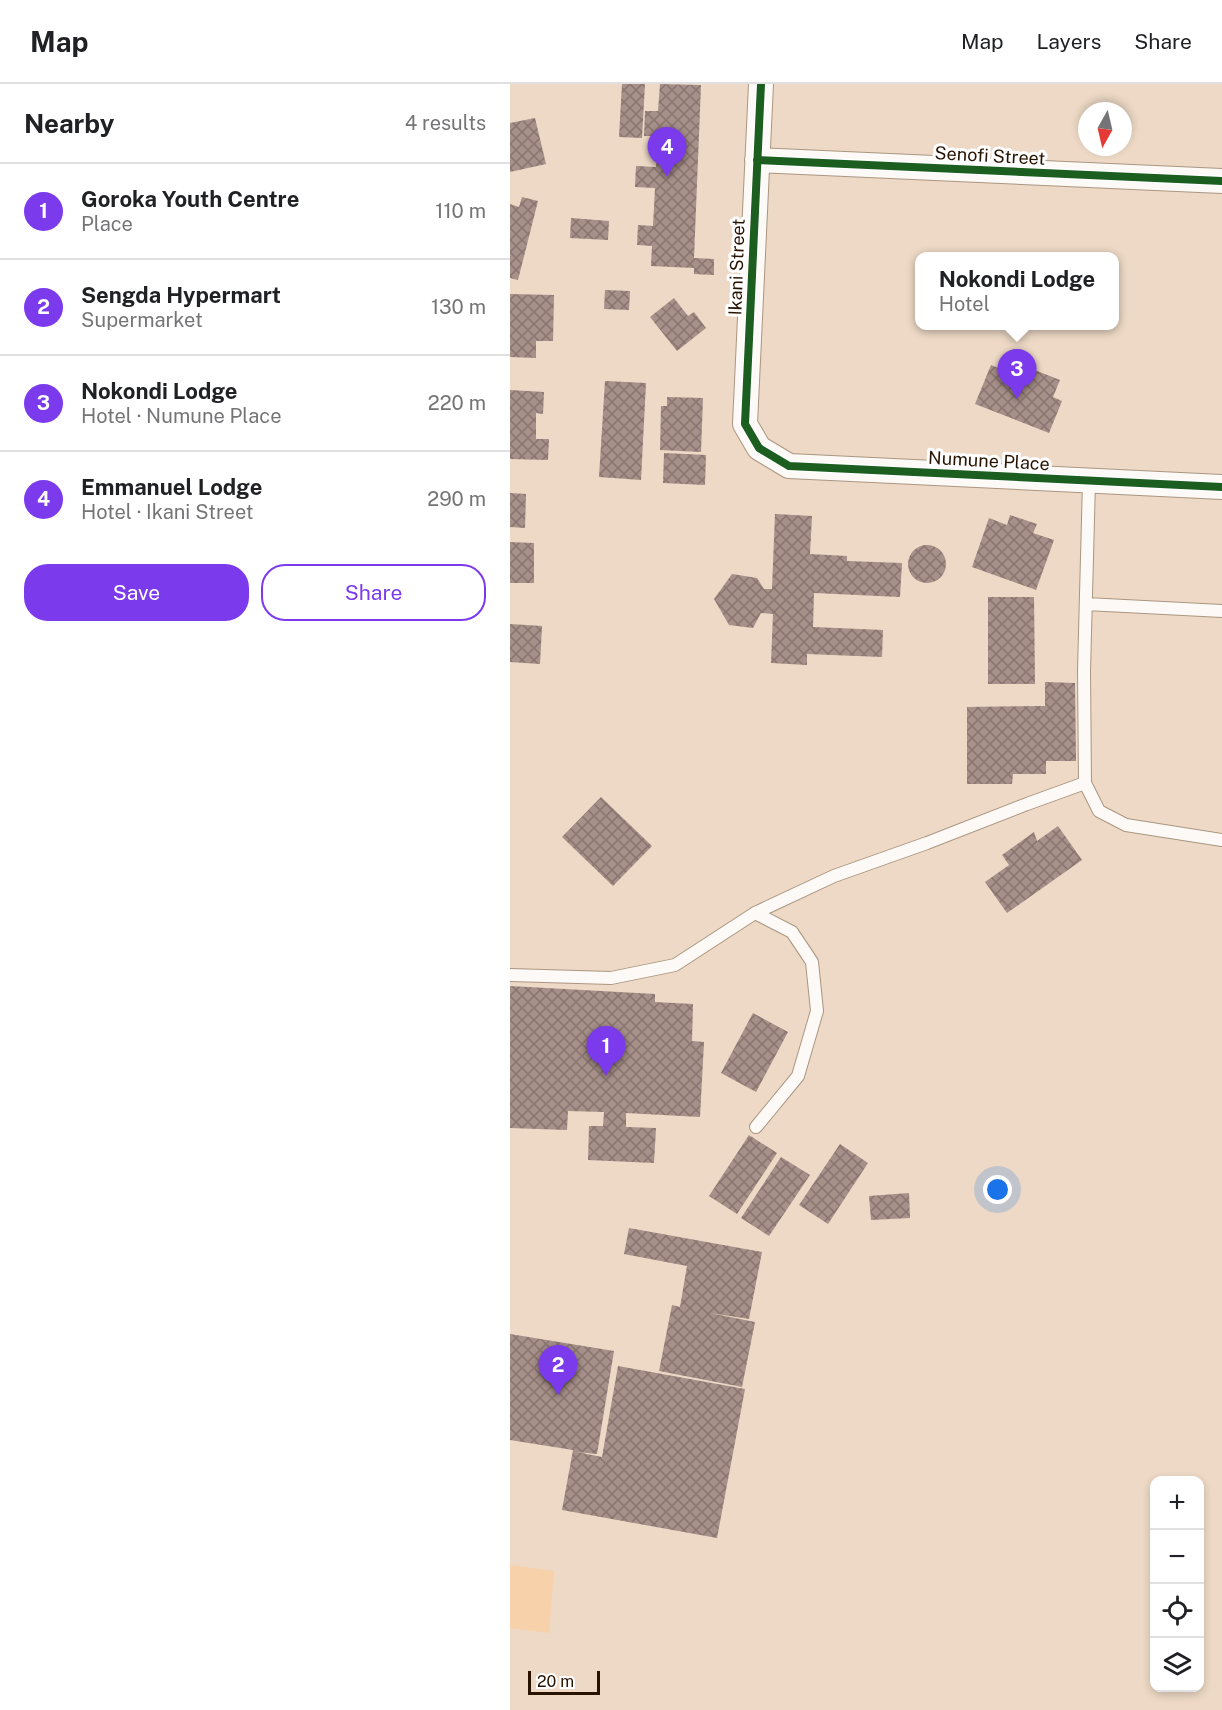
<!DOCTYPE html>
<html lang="en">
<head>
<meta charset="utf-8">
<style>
  :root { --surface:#fff; --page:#f6f6f6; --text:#202124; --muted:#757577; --line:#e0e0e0; --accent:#7c3aed }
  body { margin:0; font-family:"Public Sans",sans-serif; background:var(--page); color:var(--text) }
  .controls { position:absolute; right:18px; bottom:18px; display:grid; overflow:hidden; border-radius:12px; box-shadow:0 3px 9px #0003 }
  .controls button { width:54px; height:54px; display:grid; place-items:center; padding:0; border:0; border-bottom:2px solid var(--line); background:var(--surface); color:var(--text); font:30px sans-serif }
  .compass { position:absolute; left:568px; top:18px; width:54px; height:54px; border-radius:50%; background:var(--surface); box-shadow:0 3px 9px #0003; rotate:188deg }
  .scale { position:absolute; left:18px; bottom:15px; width:72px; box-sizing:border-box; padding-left:6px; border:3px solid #281300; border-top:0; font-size:16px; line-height:21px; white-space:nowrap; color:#281300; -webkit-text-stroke:4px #fff; paint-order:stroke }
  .you { position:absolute; left:488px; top:1106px; width:21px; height:21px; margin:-15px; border:4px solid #fff; border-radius:50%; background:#1a73e8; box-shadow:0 0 0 9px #1a73e833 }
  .badge { display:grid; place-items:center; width:39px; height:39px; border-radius:50%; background:var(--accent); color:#fff; font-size:20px; font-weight:700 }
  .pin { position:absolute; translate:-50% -50px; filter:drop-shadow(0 2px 3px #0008) }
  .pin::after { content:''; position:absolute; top:32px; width:21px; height:18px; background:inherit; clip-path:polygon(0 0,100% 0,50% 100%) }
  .popup { position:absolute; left:405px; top:168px; width:204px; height:78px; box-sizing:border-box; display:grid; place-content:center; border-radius:12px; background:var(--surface); filter:drop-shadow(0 2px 4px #0005); font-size:20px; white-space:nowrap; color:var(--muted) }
  .popup b { font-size:22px; color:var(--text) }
  .popup::after { content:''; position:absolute; left:50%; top:100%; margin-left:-12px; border:12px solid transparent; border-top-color:var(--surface) }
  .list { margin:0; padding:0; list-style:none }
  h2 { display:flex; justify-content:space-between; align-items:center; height:78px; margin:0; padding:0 24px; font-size:26px }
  h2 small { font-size:20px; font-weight:400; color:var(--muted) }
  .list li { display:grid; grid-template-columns:39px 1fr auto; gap:18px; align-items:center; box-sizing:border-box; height:96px; padding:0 24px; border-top:2px solid var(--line) }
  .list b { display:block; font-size:22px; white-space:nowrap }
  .list p { margin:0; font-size:20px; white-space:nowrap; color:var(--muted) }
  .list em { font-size:20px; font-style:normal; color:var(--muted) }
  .actions { display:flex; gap:12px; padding:18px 24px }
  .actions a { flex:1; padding:14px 0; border:2px solid var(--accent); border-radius:24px; text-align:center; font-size:21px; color:var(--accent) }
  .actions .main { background:var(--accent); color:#fff }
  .icon { flex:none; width:33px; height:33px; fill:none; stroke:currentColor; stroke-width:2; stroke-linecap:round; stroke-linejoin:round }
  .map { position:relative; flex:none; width:712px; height:1626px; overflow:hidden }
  header { display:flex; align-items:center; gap:36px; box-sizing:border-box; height:84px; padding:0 30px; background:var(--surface); border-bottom:2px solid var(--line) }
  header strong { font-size:28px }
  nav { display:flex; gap:33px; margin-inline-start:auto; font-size:21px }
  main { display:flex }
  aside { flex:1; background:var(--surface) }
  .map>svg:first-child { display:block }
  .built { fill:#f7d1aa }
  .building { fill:url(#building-cross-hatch) }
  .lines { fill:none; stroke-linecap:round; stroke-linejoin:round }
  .lane-casing { stroke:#aa9680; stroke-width:14 }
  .street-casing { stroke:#aa9680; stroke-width:26 }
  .lane { stroke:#fcf9f6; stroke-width:12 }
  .street { stroke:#fcf9f6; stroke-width:24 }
  .cycleway-casing { stroke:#fff; stroke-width:11 }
  .cycleway { stroke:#1b5e20; stroke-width:8 }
  .labels { text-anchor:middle; stroke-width:6; stroke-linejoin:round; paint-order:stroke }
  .street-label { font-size:18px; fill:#281300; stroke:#fff }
</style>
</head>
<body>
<header>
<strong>Map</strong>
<nav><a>Map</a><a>Layers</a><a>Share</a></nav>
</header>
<main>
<aside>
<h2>Nearby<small>4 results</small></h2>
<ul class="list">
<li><span class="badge">1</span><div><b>Goroka Youth Centre</b><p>Place</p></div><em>110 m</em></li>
<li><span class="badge">2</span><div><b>Sengda Hypermart</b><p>Supermarket</p></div><em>130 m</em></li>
<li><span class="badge">3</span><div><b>Nokondi Lodge</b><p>Hotel · Numune Place</p></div><em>220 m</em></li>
<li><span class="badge">4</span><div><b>Emmanuel Lodge</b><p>Hotel · Ikani Street</p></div><em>290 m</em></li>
</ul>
<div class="actions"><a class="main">Save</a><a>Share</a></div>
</aside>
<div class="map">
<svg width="712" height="1626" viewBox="0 0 712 1626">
  <defs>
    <pattern id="building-cross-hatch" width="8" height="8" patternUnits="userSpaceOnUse" patternTransform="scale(1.5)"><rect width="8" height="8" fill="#a78f8a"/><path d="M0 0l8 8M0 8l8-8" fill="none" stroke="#88746e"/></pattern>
  </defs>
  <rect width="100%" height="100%" fill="#edd9c5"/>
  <path class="built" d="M0 1481 44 1487 39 1549 0 1544Z"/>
  <path class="building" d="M112 0H135L132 54 109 53Z
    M150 0 191 1 184 174 204 175V191L184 190V184L141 182 142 162 127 161 128 141 143 142 145 104 125 103 126 82 146 83 148 52H134L135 27H148Z
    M25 34 36 80 0 88V39Z
    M12 113 28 117 8 196 0 194V120L9 123Z
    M61 134 99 137 98 156 60 154Z
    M95 206 120 207 119 226 94 225Z
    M0 210 44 211 43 257H26V274L0 273Z
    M164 214 178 232 184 228 196 244 167 267 140 233Z
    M507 279 550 296 543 313 552 317 539 349 465 320 481 281 503 290Z
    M95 297 136 299 131 396 89 393Z
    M0 306 34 308 33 330 26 329V355H39L38 376 0 375Z
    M157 313 193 314 191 368 150 366 151 322H157Z
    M154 369 196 371 195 401 153 399Z
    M0 409 16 410 15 444 0 443Z
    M265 430 302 432 300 470 337 472V477L392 479 390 513 304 509 303 543 373 546 372 573 297 570V581L261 579 263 530 251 529 243 544 219 541 204 515 222 490 247 494 254 505H262Z
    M500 431 527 440 523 449 544 456 526 506 462 483 479 434 497 441Z
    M0 458 24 459V499H0Z
    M398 480a19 19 0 1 1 38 0a19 19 0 1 1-38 0Z
    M478 513H524L525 600H478Z
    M0 540 32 542 30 580 0 578Z
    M535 598 565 599 566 677H536V690H503L502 700H457V623L535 622Z
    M91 713 142 762 103 802 52 753Z
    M548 742 572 776 497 829 475 798 499 781 492 771 524 748 527 757Z
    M0 902 145 910V918L183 920 182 957 194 958 190 1033 116 1029V1043L146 1044 144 1079 78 1076 79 1042H93L94 1028 58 1027 57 1046 0 1044Z
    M243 929 278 948 246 1008 211 989Z
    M239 1051 267 1069 227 1130 199 1112Z
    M330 1060 358 1079 318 1140 289 1121Z
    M271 1073 300 1091 259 1152 231 1134Z
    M399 1109 400 1134 361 1136 359 1112Z
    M119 1144 252 1168 239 1235 200 1229 245 1238 232 1303 149 1287 162 1221 170 1223 177 1182 114 1170Z
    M0 1250 104 1267 87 1370 67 1368 92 1373 108 1282 235 1305 207 1454 52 1426 63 1366 0 1356Z"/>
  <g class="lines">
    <defs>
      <path id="lane" d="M579 397 574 587 575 699 589 727 616 741 712 756
        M576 520 712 527
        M245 829 282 848 302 878 307 927 288 992 246 1043
        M0 891 101 894 165 881 245 829 324 792 417 759 517 720 575 699"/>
      <path id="street" d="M251 0 235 340 249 364 279 382 712 403
        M247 76 712 97"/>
    </defs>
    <use href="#lane" class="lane-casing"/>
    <use href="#street" class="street-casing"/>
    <use href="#lane" class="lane"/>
    <use href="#street" class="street"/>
    <defs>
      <path id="cycleway" d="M251 0 235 340 249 364 279 382 712 403
        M247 76 712 97"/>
    </defs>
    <use href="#cycleway" class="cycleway-casing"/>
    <use href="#cycleway" class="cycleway"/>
  </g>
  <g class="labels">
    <g class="street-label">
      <text transform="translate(480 72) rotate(3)" y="6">Senofi Street</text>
      <text transform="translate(227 183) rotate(-88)" y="6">Ikani Street</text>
      <text transform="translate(479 377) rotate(3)" y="6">Numune Place</text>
    </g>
  </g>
</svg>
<div class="controls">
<button>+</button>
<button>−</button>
<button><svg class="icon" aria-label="locate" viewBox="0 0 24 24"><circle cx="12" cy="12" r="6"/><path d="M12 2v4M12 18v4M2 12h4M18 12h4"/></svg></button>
<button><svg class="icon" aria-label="layers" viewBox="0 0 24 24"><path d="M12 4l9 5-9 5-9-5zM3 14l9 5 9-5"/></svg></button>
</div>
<svg class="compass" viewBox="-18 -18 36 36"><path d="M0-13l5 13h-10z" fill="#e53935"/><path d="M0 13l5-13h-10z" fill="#757577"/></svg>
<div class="scale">20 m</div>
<div class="you"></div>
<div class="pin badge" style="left:96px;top:992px">1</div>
<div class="pin badge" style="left:48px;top:1311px">2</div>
<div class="pin badge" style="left:507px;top:315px">3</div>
<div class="popup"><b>Nokondi Lodge</b>Hotel</div>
<div class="pin badge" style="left:157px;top:93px">4</div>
</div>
</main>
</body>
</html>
